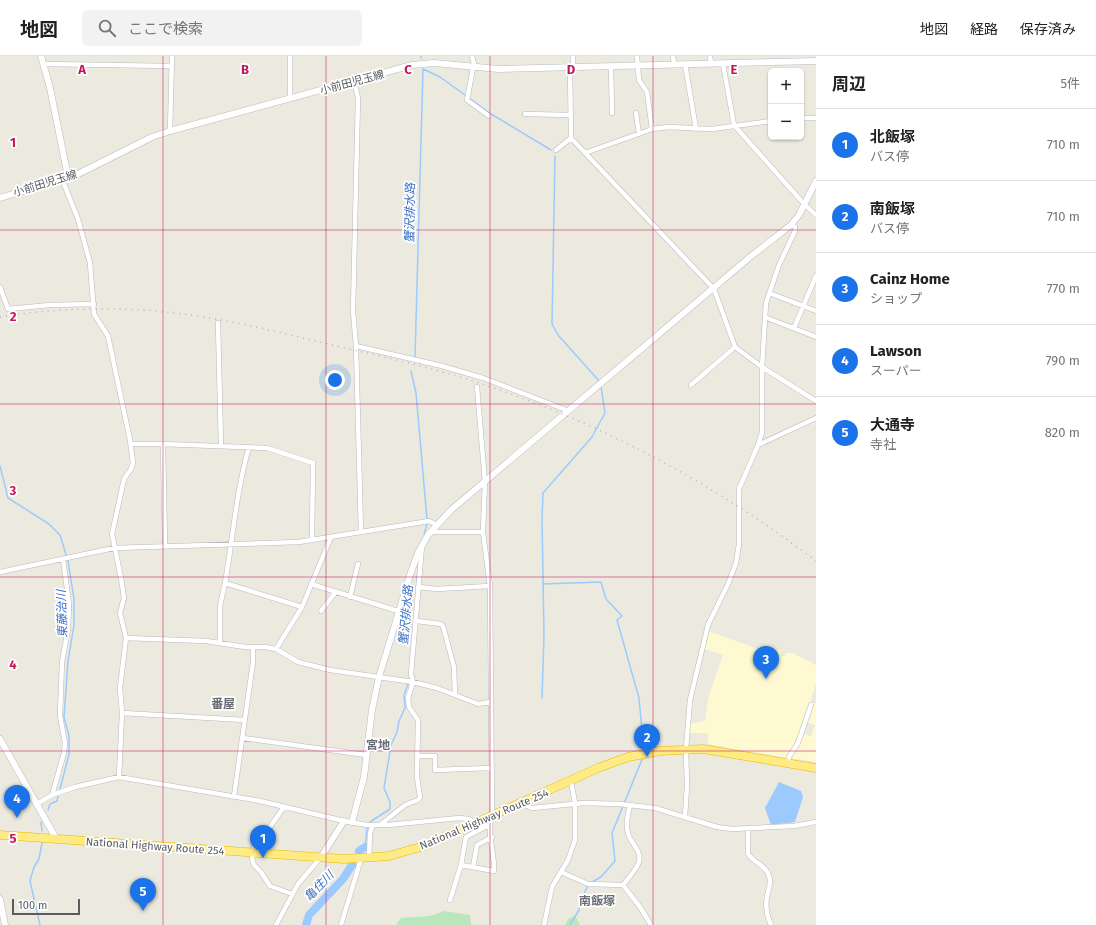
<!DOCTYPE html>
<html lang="ja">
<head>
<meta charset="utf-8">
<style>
  :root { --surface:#fff; --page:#f2f2f2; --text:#202124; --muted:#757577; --line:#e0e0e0; --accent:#1a73e8 }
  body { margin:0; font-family:"Fira Sans","Noto Sans JP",sans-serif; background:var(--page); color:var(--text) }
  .controls { position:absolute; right:12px; top:12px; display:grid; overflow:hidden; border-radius:6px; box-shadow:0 1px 3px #0004 }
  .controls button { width:36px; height:36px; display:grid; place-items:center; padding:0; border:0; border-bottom:1px solid var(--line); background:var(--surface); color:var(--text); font:20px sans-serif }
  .scale { position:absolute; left:12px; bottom:10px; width:68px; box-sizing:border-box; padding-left:4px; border:2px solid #585b61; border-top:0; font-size:11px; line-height:14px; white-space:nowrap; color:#585b61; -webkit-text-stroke:3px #fff; paint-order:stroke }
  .you { position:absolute; left:335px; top:324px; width:14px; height:14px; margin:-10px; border:3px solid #fff; border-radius:50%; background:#1a73e8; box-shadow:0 0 0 6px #1a73e833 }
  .badge { display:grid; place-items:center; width:26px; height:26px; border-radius:50%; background:var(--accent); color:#fff; font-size:13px; font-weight:700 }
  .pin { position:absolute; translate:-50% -33px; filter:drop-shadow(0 1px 2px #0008) }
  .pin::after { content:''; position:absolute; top:21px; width:14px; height:12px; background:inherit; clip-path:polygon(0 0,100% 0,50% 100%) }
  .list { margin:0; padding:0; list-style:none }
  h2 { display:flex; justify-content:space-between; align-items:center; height:52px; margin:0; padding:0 16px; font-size:17px }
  h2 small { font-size:13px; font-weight:400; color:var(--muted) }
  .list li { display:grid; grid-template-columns:26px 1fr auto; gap:12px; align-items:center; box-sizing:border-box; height:72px; padding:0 16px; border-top:1px solid var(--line) }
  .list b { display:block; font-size:15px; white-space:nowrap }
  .list p { margin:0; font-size:13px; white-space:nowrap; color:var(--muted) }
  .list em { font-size:13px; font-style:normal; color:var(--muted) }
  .icon { flex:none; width:22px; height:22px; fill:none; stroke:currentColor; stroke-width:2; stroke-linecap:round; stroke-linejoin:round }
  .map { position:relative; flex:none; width:816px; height:869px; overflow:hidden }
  header { display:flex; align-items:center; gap:24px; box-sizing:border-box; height:56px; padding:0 20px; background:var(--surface); border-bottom:1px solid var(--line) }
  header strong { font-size:19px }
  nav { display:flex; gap:22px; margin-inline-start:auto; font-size:14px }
  .search { width:280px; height:36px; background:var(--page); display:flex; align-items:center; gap:10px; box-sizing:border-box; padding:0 14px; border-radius:6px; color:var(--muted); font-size:15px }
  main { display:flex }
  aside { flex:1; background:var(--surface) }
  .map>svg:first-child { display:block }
  .commercial { fill:#fff9d1 }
  .green { fill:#b9e6bd }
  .water { fill:#9ccaff }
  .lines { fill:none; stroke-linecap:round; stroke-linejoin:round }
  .stream { stroke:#9ccaff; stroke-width:1.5 }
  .river { stroke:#9ccaff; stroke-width:8 }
  .street-casing { stroke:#b7b9bf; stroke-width:5.5 }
  .secondary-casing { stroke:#b8bbc2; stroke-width:7 }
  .highway-casing { stroke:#ebb800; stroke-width:9 }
  .street { stroke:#fff; stroke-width:4.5 }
  .secondary { stroke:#fff; stroke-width:6 }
  .highway { stroke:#ffeb83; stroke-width:8 }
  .rail { stroke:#b3b4b4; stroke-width:1.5; stroke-dasharray:1 5; stroke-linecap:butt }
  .grid { fill:none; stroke:#c2185b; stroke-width:1; stroke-opacity:0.55 }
  .labels { text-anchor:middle; stroke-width:3.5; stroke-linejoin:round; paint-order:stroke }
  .street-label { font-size:11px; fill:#585b61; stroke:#fff }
  .water-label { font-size:12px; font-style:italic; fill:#3a71c7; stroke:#fff }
  .neighbourhood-label { font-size:12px; font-weight:bold; fill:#696d73; stroke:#fff }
  .grid-label { font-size:13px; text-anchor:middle; font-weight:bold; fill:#c2185b; stroke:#fff; stroke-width:3.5; stroke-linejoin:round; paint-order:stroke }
</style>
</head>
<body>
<header>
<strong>地図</strong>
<div class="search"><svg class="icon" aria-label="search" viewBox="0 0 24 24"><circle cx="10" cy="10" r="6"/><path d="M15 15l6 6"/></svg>ここで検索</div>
<nav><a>地図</a><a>経路</a><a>保存済み</a></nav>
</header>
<main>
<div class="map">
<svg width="816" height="869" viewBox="0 0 816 869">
  <rect width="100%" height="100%" fill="#eceadf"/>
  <path class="commercial" d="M708 575 758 593 781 594V600H785L786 597H793L816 609V627L808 654 796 684 787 702 708 688V677H690V668L705 665 709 639 723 599 704 593Z
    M813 647H816V706L791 702 803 678 811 680 815 669 807 666Z"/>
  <path class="green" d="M444 855 470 859 471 869H396L401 862 430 860Z
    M575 859 580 869H565L568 863Z"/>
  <path class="water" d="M779 726 801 735 803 741 795 766 771 769 765 752Z"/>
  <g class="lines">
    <path class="stream" d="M421 0V2
      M469 42 491 58 551 94
      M555 100 552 268 558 279 600 326
      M415 302 423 13 440 21 465 39
      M411 315 416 337 427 463
      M0 410 8 442 49 468 60 479 68 505 74 543V569L68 605 64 661 69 680V698L60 733
      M424 478 427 468
      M417 528V520
      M543 528 601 526 606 543 622 560 617 564 639 642 644 695
      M542 642 544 579 542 463 543 437 592 381 605 357 601 330
      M48 754 50 748 57 745 58 740
      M41 766 42 775
      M370 766 390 753V746L384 732 391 689 397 676 399 665 405 652 404 639 408 628
      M365 791 367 772
      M592 826 601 821 615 805 612 777 643 701
      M40 869 30 825 34 811 39 803 42 787
      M570 869 579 854 580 847 588 829"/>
    <path class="river" d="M359 795 365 791
      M306 869 309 859 343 823 352 809"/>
    <defs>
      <path id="street" d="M472 0 475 12
        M573 0V11
        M637 0 639 24 647 36 652 73
        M673 0 674 8
        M710 0 711 8
        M45 8 172 10
        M685 8 696 73
        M723 8 734 69 805 149 816 159
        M611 10 612 57
        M570 11 571 82 714 233 735 291 762 311 816 345
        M473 12 467 44 489 60
        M354 25 358 42 353 255 356 290 361 476
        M290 43V0
        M636 57 639 78
        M525 58 571 59
        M801 62H816
        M170 75 172 0
        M556 94 571 82
        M585 97 652 73 669 71 712 73 771 65
        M62 123 78 163 90 207 94 258 108 280 130 384 133 407 131 413 124 423 112 478 121 522 124 542 120 557 126 582 120 632 122 657 119 721
        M0 231 8 253 50 249 94 248
        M769 237 816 255
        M767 262 816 281
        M218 267 221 390
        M794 272 816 220
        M356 290 442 310 483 322 569 355
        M691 329 735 291
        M131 388H163L267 392 313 407 312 484
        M163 388 165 490
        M758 389 816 362
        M249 391C236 436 233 482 225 527L302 551
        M431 476H483
        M0 516 114 492 299 486 429 465 437 469
        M311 528 398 555
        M418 531 437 533 490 530
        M350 541 358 508
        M321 555 335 537
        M417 565 441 568 443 570 454 611 455 639
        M126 582 206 585 245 591H265L276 593 298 606 330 614 413 626 437 632 478 648 490 646
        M220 587V550L225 527
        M276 593 302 551 331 481
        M122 657 245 664
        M243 682 366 699
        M419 700H435V714L491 712
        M788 708 789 701 798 687 811 649
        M52 739 64 697 65 687 60 660 62 606 68 573 69 548 63 503
        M234 740 253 606V591
        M525 746 527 750 532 752 584 747 620 748 655 752 717 771 732 773 794 770 816 766
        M37 748 52 739 75 731 119 721 260 745 344 765 367 769H388L459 762 469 763 475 768
        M284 751 265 778 254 791 252 803 254 809 261 816 270 830 292 838
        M685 761 687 730 686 693 690 644 708 569 728 528 736 507 739 488V433L758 389 762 376V311L766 247 779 209 795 175V171L791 169
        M380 769 405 749 418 744 420 741 417 721 418 664 409 651 408 642 413 626 411 618 422 490
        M748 773V798C754 807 766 809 769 820 772 827 768 834 767 841 765 851 767 860 771 869
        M369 802 370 777 373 769
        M461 809 494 815C495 797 486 777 492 760L490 530 483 476 485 426 477 331
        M473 811 477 789 492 781
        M561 816 588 828 623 829 640 851 651 869
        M623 829C628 822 636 814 639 806 642 794 630 787 628 777 625 768 628 758 630 749
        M450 844 461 809 466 781 489 769
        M276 869 298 828 321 801
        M341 869 361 803
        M544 869 552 831 568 804 575 784V747L571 725"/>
      <path id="secondary" d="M41 0 50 32 68 121
        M0 142 78 118 152 81 170 75 412 9 434 7 498 13 816 5
        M0 683 57 784
        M352 766 364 721 372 654 379 621 411 516 418 497 428 479 451 454 750 201 791 169 799 159 816 125
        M321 801 344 765
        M0 843 5 869"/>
      <path id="highway" d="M0 779 344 803 389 800 424 790 598 712 628 701 660 695 703 693 816 712"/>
    </defs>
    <use href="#street" class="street-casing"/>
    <use href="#secondary" class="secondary-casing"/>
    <use href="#highway" class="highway-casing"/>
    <use href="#street" class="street"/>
    <use href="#secondary" class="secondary"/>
    <use href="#highway" class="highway"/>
    <path class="rail" d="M0 261C61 251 122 250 183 258 231 264 278 276 324 287 378 300 433 311 485 329 605 369 716 429 816 505"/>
  </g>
  <path class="grid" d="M163 0V869M326 0V869M490 0V869M653 0V869M0 174H816M0 348H816M0 521H816M0 695H816"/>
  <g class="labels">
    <g class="street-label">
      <text transform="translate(352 26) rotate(-15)" y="4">小前田児玉線</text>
      <text transform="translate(45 127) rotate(-17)" y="4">小前田児玉線</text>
      <text transform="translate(484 763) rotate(-23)" y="4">National Highway Route 254</text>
      <text transform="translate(155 790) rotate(4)" y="4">National Highway Route 254</text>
    </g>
    <g class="water-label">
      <text transform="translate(410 157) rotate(-89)" y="4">蟹沢排水路</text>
      <text transform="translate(62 558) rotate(-92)" y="4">東藤治川</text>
      <text transform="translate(406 559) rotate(-85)" y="4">蟹沢排水路</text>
      <text transform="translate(319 830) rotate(-46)" y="4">亀住川</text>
    </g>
    <g class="neighbourhood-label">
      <text x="223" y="652">番屋</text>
      <text x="378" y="693">宮地</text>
      <text x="597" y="849">南飯塚</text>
    </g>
  </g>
  <g class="grid-label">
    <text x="82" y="18">A</text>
    <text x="245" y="18">B</text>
    <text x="408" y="18">C</text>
    <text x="571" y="18">D</text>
    <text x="734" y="18">E</text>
    <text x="13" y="91">1</text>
    <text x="13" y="265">2</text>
    <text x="13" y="439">3</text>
    <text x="13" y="613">4</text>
    <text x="13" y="787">5</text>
  </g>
</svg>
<div class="controls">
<button>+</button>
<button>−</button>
</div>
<div class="scale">100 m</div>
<div class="you"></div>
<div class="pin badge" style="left:263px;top:802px">1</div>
<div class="pin badge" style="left:647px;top:701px">2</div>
<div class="pin badge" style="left:766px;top:623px">3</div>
<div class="pin badge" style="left:17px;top:762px">4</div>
<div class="pin badge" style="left:143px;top:855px">5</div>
</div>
<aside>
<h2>周辺<small>5件</small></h2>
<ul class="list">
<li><span class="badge">1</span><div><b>北飯塚</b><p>バス停</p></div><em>710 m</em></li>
<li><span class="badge">2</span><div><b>南飯塚</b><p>バス停</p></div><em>710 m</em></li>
<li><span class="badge">3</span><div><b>Cainz Home</b><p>ショップ</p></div><em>770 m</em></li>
<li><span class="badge">4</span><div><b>Lawson</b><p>スーパー</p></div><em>790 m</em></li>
<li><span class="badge">5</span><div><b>大通寺</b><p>寺社</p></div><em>820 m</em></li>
</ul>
</aside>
</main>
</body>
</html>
